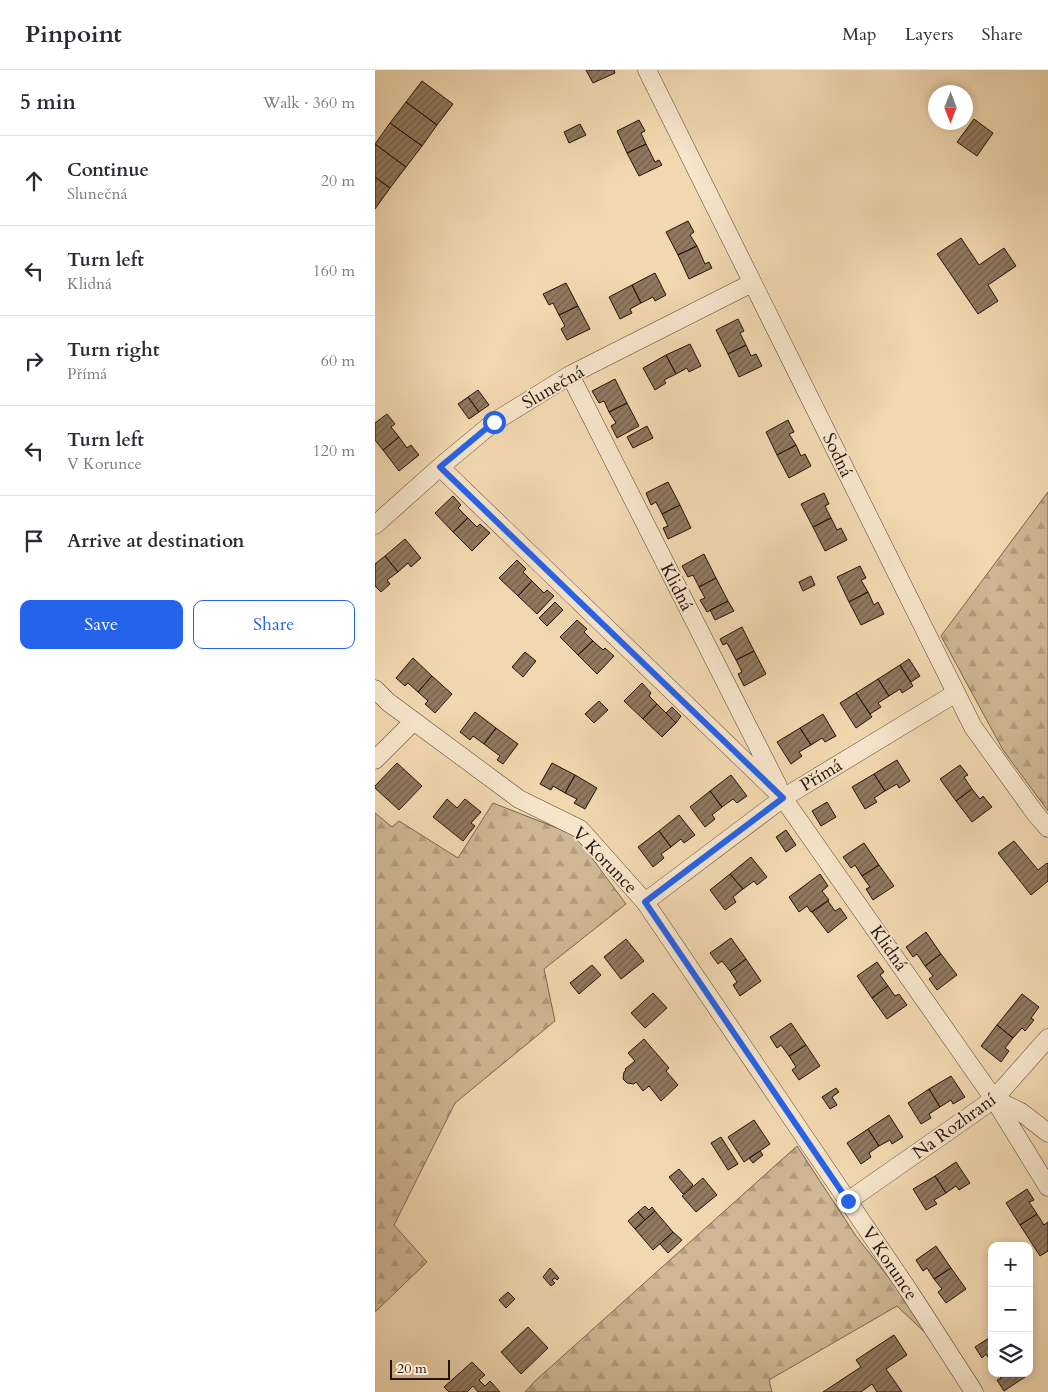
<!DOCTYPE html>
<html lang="en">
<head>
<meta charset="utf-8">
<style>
  :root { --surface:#fff; --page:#f7f7f7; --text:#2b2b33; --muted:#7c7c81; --line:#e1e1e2; --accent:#2563eb }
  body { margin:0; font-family:Cardo,serif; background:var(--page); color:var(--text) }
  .controls { position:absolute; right:15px; bottom:15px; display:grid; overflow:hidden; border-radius:10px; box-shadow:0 2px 8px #0003 }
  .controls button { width:45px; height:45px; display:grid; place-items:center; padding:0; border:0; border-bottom:1px solid var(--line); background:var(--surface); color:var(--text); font:25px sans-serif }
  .compass { position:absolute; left:553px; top:15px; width:45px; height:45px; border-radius:50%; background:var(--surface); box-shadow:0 2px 8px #0003; rotate:180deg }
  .scale { position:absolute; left:15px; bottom:12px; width:60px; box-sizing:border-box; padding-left:5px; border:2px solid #261209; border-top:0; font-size:14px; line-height:18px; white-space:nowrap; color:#261209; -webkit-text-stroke:4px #f7e6cc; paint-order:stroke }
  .stop { position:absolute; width:15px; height:15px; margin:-11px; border:4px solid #2563eb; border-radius:50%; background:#fff }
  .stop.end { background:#2563eb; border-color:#fff; box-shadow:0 1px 5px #0008 }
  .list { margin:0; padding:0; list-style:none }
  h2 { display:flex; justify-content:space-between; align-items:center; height:65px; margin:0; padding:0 20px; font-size:21px }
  h2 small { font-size:16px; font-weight:400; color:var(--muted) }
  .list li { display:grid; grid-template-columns:32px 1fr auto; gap:15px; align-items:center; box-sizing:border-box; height:90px; padding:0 20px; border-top:1px solid var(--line) }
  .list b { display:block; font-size:19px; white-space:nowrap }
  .list p { margin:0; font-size:16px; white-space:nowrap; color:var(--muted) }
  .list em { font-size:16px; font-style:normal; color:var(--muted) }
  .actions { display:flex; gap:10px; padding:15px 20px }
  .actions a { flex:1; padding:11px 0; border:1px solid var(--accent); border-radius:10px; text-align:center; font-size:18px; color:var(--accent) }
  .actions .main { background:var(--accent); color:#fff }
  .icon { flex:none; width:28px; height:28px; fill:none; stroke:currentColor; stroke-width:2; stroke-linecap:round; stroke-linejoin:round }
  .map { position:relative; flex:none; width:673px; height:1322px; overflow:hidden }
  header { display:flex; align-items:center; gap:30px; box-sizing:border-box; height:70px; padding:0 25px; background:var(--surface); border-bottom:1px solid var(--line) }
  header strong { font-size:24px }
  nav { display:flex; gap:28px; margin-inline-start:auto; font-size:18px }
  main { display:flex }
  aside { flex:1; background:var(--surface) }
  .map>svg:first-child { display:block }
  .forest { fill:url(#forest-firs); stroke:#7a644e }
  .building { fill:url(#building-hatch); stroke:#261209 }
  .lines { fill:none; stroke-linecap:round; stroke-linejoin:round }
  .minor-casing { stroke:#594433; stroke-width:19 }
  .minor { stroke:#f7e6cc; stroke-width:18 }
  .route { stroke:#2563eb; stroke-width:6 }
  .labels { text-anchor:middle; stroke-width:4; stroke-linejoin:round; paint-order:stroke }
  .street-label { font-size:18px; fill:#261209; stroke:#f7e6cc }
</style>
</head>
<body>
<header>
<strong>Pinpoint</strong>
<nav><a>Map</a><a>Layers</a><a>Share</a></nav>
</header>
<main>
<aside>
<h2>5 min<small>Walk · 360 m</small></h2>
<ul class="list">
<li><svg class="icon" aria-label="ahead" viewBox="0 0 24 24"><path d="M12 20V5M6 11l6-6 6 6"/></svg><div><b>Continue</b><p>Slunečná</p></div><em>20 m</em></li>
<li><svg class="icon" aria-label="left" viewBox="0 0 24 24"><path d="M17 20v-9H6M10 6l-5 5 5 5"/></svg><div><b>Turn left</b><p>Klidná</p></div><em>160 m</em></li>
<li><svg class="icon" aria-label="right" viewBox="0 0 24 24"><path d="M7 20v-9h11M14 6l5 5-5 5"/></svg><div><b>Turn right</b><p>Přímá</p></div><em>60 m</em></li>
<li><svg class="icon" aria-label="left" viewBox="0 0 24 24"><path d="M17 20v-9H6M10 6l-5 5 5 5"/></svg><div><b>Turn left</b><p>V Korunce</p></div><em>120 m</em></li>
<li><svg class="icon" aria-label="arrive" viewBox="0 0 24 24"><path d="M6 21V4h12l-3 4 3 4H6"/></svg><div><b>Arrive at destination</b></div></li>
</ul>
<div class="actions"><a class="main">Save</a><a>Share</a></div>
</aside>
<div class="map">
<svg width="673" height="1322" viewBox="0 0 673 1322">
  <defs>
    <pattern id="forest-firs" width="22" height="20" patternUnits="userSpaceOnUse" patternTransform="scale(1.25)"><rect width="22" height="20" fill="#cfb694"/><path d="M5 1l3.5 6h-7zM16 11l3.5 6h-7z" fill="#b29b7e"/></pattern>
    <pattern id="building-hatch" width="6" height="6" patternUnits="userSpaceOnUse" patternTransform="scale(1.25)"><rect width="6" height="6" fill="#907960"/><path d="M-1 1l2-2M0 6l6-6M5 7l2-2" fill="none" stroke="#75624d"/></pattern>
  </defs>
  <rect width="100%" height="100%" fill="#f2d8b0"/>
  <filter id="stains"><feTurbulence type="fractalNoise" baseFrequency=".004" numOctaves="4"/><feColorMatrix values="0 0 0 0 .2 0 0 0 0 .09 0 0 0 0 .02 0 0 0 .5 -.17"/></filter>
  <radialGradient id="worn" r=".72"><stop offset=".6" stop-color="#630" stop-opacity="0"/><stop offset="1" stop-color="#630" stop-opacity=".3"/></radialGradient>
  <path class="forest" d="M673 422V741L628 680 566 566Z
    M118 733 200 765 251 834 169 899 180 951 80 1033 19 1155 52 1192 0 1242V743L17 757 24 751 83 788Z
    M422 1076 481 1166 578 1289 522 1236 394 1310 397 1322H150L160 1311Z"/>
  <path class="building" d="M211 0H239L240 3 218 13Z
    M47 11 78 34 62 55 31 32Z
    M31 32 62 55 47 76 15 53Z
    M599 49 618 63 602 86 582 72Z
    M264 50 270 61 266 63 271 74 252 83 242 61Z
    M15 53 47 76 31 97 0 74Z
    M205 54 211 65 194 73 189 62Z
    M0 74 31 97 15 118 0 107Z
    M271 74 280 92 284 90 287 95 264 106 252 83Z
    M0 107 15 118 0 139Z
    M313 151 319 162 315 165 322 176 303 185 291 162Z
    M586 168 604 195 629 178 641 196 613 215 623 231 603 244 562 184Z
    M322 176 330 194 334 192 337 198 314 209 303 185Z
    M280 203 291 225 280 231 278 227 266 233 257 215Z
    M191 213 203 236 184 245 178 233 174 235 168 224Z
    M257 215 266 233 255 239 257 243 245 249 234 227Z
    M203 236 215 259 192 270 186 259 190 256 184 245Z
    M363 249 369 261 365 263 371 275 353 284 341 260Z
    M315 274 326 296 314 302 312 298 301 304 291 285Z
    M371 275 376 286 381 284 387 296 364 307 353 284Z
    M291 285 301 304 289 310 291 313 280 320 268 298Z
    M240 309 252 333 234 342 229 331 224 333 217 321Z
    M103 320 114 335 104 342 93 327Z
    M93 327 104 342 94 349 83 334Z
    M252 333 264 356 242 368 236 356 241 353 234 342Z
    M12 344 20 354 16 357 24 367 8 380 0 370V353Z
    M413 350 419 362 414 364 421 375 402 385 391 362Z
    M272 356 278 368 258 378 252 367Z
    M24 367 32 378 36 375 44 385 24 401 8 380Z
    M421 375 426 386 430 384 436 396 414 408 402 385Z
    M293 412 305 435 287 444 281 432 276 435 271 423Z
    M449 423 454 434 450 436 456 448 438 457 426 434Z
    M78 426 86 435 83 438 93 448 78 462 60 443Z
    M305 435 316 458 293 469 288 458 293 456 287 444Z
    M93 448 102 457 105 454 115 463 97 481 78 462Z
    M456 448 462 460 466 458 472 470 450 481 438 457Z
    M30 469 46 488 36 497 33 493 23 502 10 486Z
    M329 484 341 508 324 517 318 505 313 507 307 496Z
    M10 486 23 502 12 510 15 514 6 522 0 516V494Z
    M142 490 151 499 148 502 157 511 143 526 124 508Z
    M485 496 491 508 486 510 493 522 474 532 462 507Z
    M436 506 440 515 428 521 424 512Z
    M341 508 353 531 332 542 325 530 330 528 324 517Z
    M157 511 169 523 172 520 179 526 162 544 143 526Z
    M493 522 499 535 503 532 509 544 486 555 474 532Z
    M353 531 359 541 340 550 335 540Z
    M180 532 188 540 172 556 164 548Z
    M202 550 212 559 209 562 218 571 203 585 185 567Z
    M367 557 379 581 361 590 352 573 348 575 345 569Z
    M218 571 228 580 230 578 239 586 222 604 203 585Z
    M379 581 391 604 369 616 363 604 367 602 361 590Z
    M150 582 161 591 148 607 137 597Z
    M38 588 57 606 43 622 33 613 30 616 21 608Z
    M534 589 545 606 536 612 525 595Z
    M525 595 538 616 527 623 525 619 514 626 503 609Z
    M57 606 77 624 60 643 50 634 53 631 43 622Z
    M503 609 514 626 503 633 506 637 495 644 481 623Z
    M267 613 276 623 274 626 282 634 268 649 249 631Z
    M481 623 497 647 481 658 465 633Z
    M224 631 233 640 219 653 210 644Z
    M282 634 301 653 287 667 268 649Z
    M297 637 306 646 301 653 291 643Z
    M100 642 121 658 109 674 98 666 95 670 85 662Z
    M448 644 461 666 450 672 447 668 436 675 425 658Z
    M121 658 143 674 128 694 122 690 125 686 109 674Z
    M425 658 436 675 424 682 427 686 416 694 402 672Z
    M522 690 535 711 524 718 522 714 510 721 499 704Z
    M22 693 47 716 24 740 0 718V716Z
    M177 693 200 705 190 723 178 716 176 720 165 714Z
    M585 695 593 705 589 707 597 719 581 731 565 709Z
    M499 704 510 721 499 728 502 732 490 739 477 717Z
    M200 705 222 718 210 739 199 733 202 729 190 723Z
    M356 705 372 726 362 733 358 729 347 737 335 721Z
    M597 719 605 729 608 726 617 737 597 752 581 731Z
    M335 721 347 737 337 745 340 749 330 757 315 737Z
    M72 729 82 738 90 729 106 742 96 753 100 756 88 771 58 747Z
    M452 732 461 747 446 756 437 741Z
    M304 745 320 765 309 773 306 769 296 777 284 761Z
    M411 760 421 775 411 782 401 767Z
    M284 761 296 777 286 784 289 788 278 797 263 777Z
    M639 771 663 800 672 793 673 794V811L656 825 623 783Z
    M489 773 504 795 487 806 480 795 476 798 468 787Z
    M376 787 392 807 382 815 379 811 368 819 355 804Z
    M504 795 519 816 498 830 491 819 495 817 487 806Z
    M355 804 368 819 358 827 361 832 350 840 335 820Z
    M445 804 453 816 447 821 454 830 436 842 432 836 424 842 414 827Z
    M453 831 460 841 465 838 472 848 453 863 437 842Z
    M551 862 566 884 550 896 542 884 538 887 531 877Z
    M356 868 371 889 355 901 347 891 343 894 335 883Z
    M251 869 269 891 246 909 229 887Z
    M566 884 582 905 562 920 554 909 558 906 550 896Z
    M371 889 386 911 365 926 358 915 362 912 355 901Z
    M502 892 509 902 505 905 513 916 497 928 482 906Z
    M217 895 226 905 204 924 195 913Z
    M513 916 520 926 524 924 532 935 512 949 497 928Z
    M278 923 292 938 270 958 256 943Z
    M647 924 664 937 656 948 659 950 650 961 647 958 638 968 622 955Z
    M416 953 431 975 414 986 406 975 402 978 395 967Z
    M622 955 638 968 630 978 634 981 626 992 606 976Z
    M269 969 294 998 291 1001 303 1015 286 1031 274 1016 268 1021 261 1012 259 1014 252 1013 248 1009 249 1002 251 1000 250 999 260 991 253 983Z
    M431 975 445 996 424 1010 417 1000 421 997 414 986Z
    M576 1006 590 1027 578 1034 576 1030 565 1037 554 1019Z
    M461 1018 464 1022 457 1027 462 1035 455 1039 447 1027Z
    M554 1019 565 1037 554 1044 556 1048 546 1054 533 1033Z
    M514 1045 528 1067 517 1074 515 1070 504 1076 493 1059Z
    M379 1050 395 1074 369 1092 353 1067Z
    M493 1059 504 1076 494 1083 496 1087 486 1094 472 1073Z
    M346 1067 363 1094 353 1100 336 1073Z
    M385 1081 388 1085 378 1093 374 1088Z
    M581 1092 595 1113 584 1120 581 1116 571 1123 560 1106Z
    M304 1099 318 1115 308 1124 294 1107Z
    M560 1106 571 1123 559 1130 562 1134 551 1140 538 1119Z
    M328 1108 342 1125 321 1142 307 1126Z
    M652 1119 659 1130 654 1132 662 1144 645 1155 631 1133Z
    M270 1136 274 1140 277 1137 280 1141 270 1150 263 1142Z
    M280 1141 298 1162 278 1180 260 1159Z
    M263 1142 270 1150 260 1159 253 1151Z
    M662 1144 669 1155 673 1152V1181L665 1186 645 1155Z
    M298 1162 307 1170 293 1183 285 1174Z
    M561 1176 576 1198 559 1209 552 1198 548 1201 541 1190Z
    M175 1198 184 1208 182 1210 180 1208 177 1210 180 1213 176 1216 168 1207Z
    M576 1198 591 1219 571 1233 563 1222 567 1219 559 1209Z
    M133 1222 140 1229 131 1238 124 1230Z
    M153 1257 173 1278 146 1304 126 1282Z
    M519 1265 532 1285 511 1299 527 1322H502L497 1314 486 1322H448L486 1297 481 1290Z
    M617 1266V1293L611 1284 607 1288 600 1277Z
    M97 1292 110 1305 104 1310 110 1316 115 1311 125 1322H103L98 1316 92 1322H74L69 1317Z
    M623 1303H647L650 1307 629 1321 622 1310 626 1308Z"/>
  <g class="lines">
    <defs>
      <path id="minor" d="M272 0 598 657 660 743 673 758
        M195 305 403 716
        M65 397 408 728 619 1029 673 1117
        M0 455 65 397 119 352 195 305 377 213
        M0 619 13 632 144 729 205 759 270 832 534 1221 599 1322
        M0 690 39 651
        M270 832 408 728 581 623
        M619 1029 646 1042 673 1063
        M473 1131 619 1029 673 968"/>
    </defs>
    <use href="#minor" class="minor-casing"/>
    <use href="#minor" class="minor"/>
  </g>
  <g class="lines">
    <path class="route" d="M119 352 65 397 408 728 270 832 473 1131"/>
  </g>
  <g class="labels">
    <g class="street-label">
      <text transform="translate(178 317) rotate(-30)" y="6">Slunečná</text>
      <text transform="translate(463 385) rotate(64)" y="6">Sodná</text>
      <text transform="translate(302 517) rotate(63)" y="6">Klidná</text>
      <text transform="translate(446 705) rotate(-31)" y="6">Přímá</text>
      <text transform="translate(230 790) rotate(46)" y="6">V Korunce</text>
      <text transform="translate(514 878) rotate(55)" y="6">Klidná</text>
      <text transform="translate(579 1056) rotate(-36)" y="6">Na Rozhraní</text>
      <text transform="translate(515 1193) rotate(56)" y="6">V Korunce</text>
    </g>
  </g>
  <rect width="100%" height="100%" filter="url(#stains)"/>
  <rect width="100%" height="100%" fill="url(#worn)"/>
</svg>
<div class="controls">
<button>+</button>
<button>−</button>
<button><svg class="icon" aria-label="layers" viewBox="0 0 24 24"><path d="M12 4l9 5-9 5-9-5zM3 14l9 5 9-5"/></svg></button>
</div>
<svg class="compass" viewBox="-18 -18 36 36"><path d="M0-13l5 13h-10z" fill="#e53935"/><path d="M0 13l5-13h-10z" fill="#7c7c81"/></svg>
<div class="scale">20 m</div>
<div class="stop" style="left:119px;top:352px"></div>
<div class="stop end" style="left:473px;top:1131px"></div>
</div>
</main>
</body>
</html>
